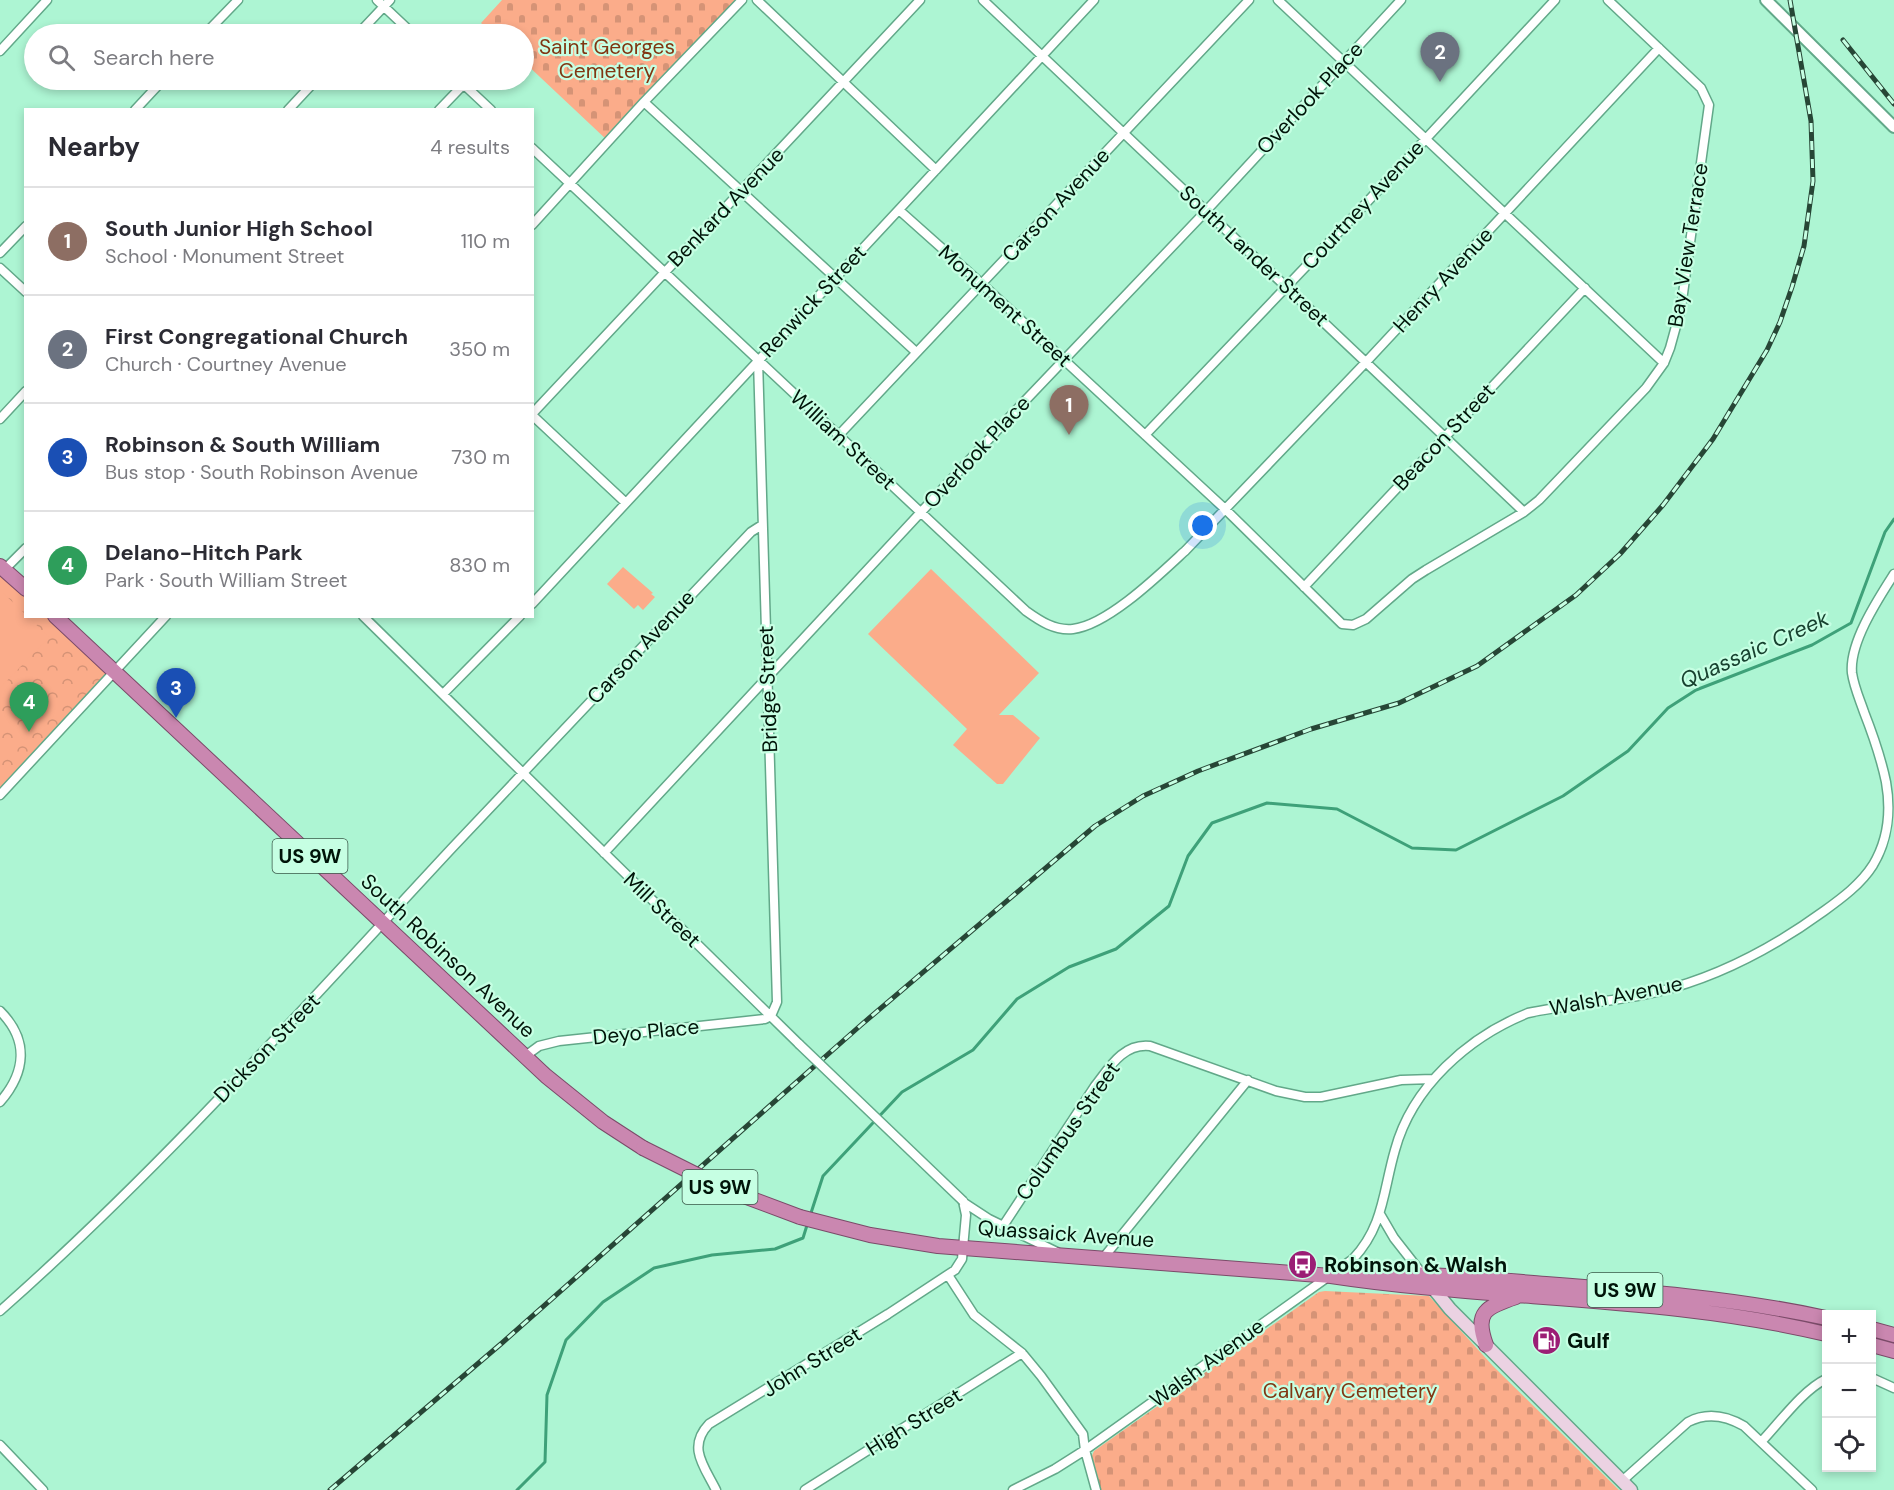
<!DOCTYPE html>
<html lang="en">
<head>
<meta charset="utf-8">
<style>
  :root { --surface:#fff; --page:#f2f2f3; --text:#2b2b33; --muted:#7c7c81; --line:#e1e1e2; --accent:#9b1e75 }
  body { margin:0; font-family:"DM Sans",sans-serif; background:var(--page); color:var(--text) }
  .controls { position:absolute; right:18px; bottom:18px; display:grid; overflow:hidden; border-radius:0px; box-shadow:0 3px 9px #0003 }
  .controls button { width:54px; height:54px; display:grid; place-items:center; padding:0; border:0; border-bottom:2px solid var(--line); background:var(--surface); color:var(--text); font:30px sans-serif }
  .you { position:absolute; left:1203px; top:526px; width:21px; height:21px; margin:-15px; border:4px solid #fff; border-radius:50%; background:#1a73e8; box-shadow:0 0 0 9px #1a73e833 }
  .badge { display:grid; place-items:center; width:39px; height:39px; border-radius:50%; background:var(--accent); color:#fff; font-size:20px; font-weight:700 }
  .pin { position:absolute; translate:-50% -50px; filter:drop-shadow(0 2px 3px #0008) }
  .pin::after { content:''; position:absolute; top:32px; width:21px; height:18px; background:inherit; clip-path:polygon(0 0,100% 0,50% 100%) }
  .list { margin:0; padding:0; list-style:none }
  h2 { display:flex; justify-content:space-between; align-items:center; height:78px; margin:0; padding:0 24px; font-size:26px }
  h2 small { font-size:20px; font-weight:400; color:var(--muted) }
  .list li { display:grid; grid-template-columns:39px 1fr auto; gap:18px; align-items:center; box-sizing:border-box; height:108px; padding:0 24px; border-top:2px solid var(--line) }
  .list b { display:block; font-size:22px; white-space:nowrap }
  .list p { margin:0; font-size:20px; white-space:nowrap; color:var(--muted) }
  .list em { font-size:20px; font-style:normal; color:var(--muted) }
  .icon { flex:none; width:33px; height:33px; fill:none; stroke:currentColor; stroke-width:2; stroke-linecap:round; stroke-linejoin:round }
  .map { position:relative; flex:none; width:1894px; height:1490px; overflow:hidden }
  .search { position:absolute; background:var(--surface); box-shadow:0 3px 9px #0003; left:24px; top:24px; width:510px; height:66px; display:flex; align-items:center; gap:15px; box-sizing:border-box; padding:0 21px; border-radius:33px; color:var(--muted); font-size:22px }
  .panel { position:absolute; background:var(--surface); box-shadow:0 3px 9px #0003; left:24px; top:108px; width:510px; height:510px; border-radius:0px }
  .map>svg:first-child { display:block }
  .cemetery { fill:url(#cemetery-stones) }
  .park { fill:url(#park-crowns) }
  .garden { fill:#fbac8a }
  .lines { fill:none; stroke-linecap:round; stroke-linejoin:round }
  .stream { stroke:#3ea179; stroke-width:3 }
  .minor-casing { stroke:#62a889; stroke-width:11 }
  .tertiary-casing { stroke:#62a889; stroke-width:14 }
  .secondary-casing { stroke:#62a889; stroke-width:15 }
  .trunk-casing { stroke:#7b4b69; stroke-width:16 }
  .minor { stroke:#fff; stroke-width:8 }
  .tertiary { stroke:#fff; stroke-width:10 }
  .secondary { stroke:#ebd2e2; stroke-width:12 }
  .trunk { stroke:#ca87b0; stroke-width:14 }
  .rail-casing { stroke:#274636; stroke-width:5 }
  .rail { stroke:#c6ffe3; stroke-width:3; stroke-dasharray:9; stroke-linecap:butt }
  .minor-bridge-casing { stroke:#62a889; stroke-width:11; stroke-linecap:butt }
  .trunk-bridge-casing { stroke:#7b4b69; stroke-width:16; stroke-linecap:butt }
  .minor-bridge { stroke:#fff; stroke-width:8 }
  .trunk-bridge { stroke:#ca87b0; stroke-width:14 }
  .labels { text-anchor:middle; stroke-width:4.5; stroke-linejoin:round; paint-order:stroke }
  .shield { fill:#c6ffe3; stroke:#3b5a4a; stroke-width:1.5 }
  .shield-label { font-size:20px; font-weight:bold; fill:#001409 }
  .park-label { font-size:21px; fill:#803612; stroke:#c6ffe3 }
  .street-label { font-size:21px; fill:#001409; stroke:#c6ffe3 }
  .poi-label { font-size:21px; font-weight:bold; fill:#001409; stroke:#c6ffe3; text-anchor:start }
  .water-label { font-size:22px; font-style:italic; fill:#17412f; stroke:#c6ffe3 }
</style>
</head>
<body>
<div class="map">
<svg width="1894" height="1490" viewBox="0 0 1894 1490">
  <defs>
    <pattern id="cemetery-stones" width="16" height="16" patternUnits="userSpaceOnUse" patternTransform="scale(1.5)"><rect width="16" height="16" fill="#fbac8a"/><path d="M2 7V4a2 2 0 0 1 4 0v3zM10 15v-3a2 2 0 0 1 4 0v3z" fill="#d59376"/></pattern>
    <pattern id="park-crowns" width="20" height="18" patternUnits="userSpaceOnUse" patternTransform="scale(1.5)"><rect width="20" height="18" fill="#fbac8a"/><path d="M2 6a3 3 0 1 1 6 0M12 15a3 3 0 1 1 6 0" fill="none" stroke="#d59376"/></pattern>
  </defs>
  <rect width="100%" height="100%" fill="#adf5d3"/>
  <path class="cemetery" d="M502 0H742L608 141 524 62V34H494L481 23Z
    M1325 1291 1429 1296 1493 1366 1619 1490H1101L1091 1458 1094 1451 1319 1292Z"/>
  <path class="park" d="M0 566 25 589 26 616 55 617 114 671 0 793Z"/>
  <path class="garden" d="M623 567 653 593 651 594 655 597 643 610 638 605 634 609 607 584Z
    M931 569 1039 673 999 715H1013L1040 738 1003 784H997L953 745 967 729 868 634Z
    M0 590 25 614 26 616 28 617 49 637 0 688Z"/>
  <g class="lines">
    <path class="stream" d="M810 1216 823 1176 902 1092 973 1050 1017 999 1069 967 1116 949 1169 906 1188 856 1212 823 1267 803 1337 809 1412 848 1456 850 1563 796 1628 751 1668 708 1696 690 1812 645 1851 623 1885 532 1894 519
      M517 1490 545 1462 547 1395 566 1340 603 1302 654 1268 712 1255 775 1249 803 1238 808 1222"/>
    <defs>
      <path id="minor" d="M377 0 413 34
        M757 0 936 170
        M983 0 1524 512
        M1278 0 1664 363
        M205 34 238 0
        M358 34 390 0
        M0 51 47 0
        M459 80 491 110
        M644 102 916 352
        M135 110 163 80
        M288 110 316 80
        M439 110 464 84
        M532 148 1026 611C1040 621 1055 631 1073 629 1108 625 1160 574 1186 550L1367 361 1659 48
        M899 210 982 284 1225 509 1342 624 1353 625 1366 619 1412 579 1426 570 1524 512 1539 500 1646 388 1664 363 1670 348 1681 308 1709 105 1701 88 1608 0
        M532 225 644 102 742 0
        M0 253 26 226
        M0 268 26 292
        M532 414 920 0
        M532 415 626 503
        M0 419 26 391
        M1145 435 1355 215 1555 0
        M838 436 1249 0
        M4 570 26 548
        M1304 587 1585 288
        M532 604 1094 0
        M363 616 799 1044
        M443 694 520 616
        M0 795 166 616
        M604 853 1002 425 1206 211 1401 0
        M0 1011C29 1040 26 1072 0 1102
        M524 1057 539 1046 559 1041 765 1019 771 1016 777 1002 758 360
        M963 1202 989 1219 1057 1252
        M1380 1214 1394 1238 1423 1275
        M1003 1226 1095 1086C1109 1068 1123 1043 1150 1046L1276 1091 1305 1097H1321L1401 1080 1433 1079
        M1104 1257 1248 1080
        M948 1275 974 1315 1022 1353 1041 1376 1083 1434 1085 1450 1096 1490
        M0 1311C162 1168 305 1006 452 848 551 742 651 637 751 532L762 525
        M1872 1378 1894 1388
        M1762 1441C1780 1422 1803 1390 1826 1379
        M0 1445 43 1490
        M1622 1481 1688 1422C1707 1412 1725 1415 1744 1426L1812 1490
        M716 1490C704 1466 687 1447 709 1424L888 1314 955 1270 962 1259 966 1215 963 1201
        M805 1490 1022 1353
        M1013 1490 1055 1469 1085 1450 1353 1259C1384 1226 1383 1191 1395 1150 1412 1087 1468 1037 1528 1013 1570 1004 1615 1002 1657 992 1719 977 1773 948 1824 911 1842 898 1861 884 1873 865 1888 840 1891 810 1886 782 1881 758 1873 735 1864 712 1860 700 1854 687 1852 673 1849 643 1878 599 1894 574"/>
      <path id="tertiary" d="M1766 0 1894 127"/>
      <path id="secondary" d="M1429 1283 1450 1309 1631 1490"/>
      <path id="trunk" d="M0 566 26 589
        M55 616 546 1076 603 1122 643 1148
        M800 1217 870 1235 938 1246 1331 1276C1495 1301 1664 1295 1826 1334
        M1363 1273C1424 1273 1485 1279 1546 1284 1640 1291 1734 1298 1826 1318
        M1872 1329 1894 1335
        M1486 1345C1474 1312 1486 1307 1516 1297
        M1872 1345 1894 1351"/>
    </defs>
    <use href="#minor" class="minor-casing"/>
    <use href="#tertiary" class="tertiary-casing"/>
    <use href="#secondary" class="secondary-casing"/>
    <use href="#trunk" class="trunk-casing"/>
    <use href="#minor" class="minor"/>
    <use href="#tertiary" class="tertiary"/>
    <use href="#secondary" class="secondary"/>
    <use href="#trunk" class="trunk"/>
    <defs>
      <path id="rail" d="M1843 40 1894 104
        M330 1490 502 1343 861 1025 1095 826 1143 796 1198 771 1311 729 1399 703 1477 666 1576 595 1620 554 1663 505 1713 439 1767 350 1780 322 1792 287 1804 246 1813 181 1811 121 1790 0"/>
    </defs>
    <use href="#rail" class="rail-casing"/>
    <use href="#rail" class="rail"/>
    <defs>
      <path id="minor-bridge" d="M799 1044 963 1201"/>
      <path id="trunk-bridge" d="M643 1148 725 1189 800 1217"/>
    </defs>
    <use href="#minor-bridge" class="minor-bridge-casing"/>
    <use href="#trunk-bridge" class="trunk-bridge-casing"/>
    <use href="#minor-bridge" class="minor-bridge"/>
    <use href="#trunk-bridge" class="trunk-bridge"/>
  </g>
  <defs>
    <symbol id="bus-disc" viewBox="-11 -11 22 22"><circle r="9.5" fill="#9b1e75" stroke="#c6ffe3"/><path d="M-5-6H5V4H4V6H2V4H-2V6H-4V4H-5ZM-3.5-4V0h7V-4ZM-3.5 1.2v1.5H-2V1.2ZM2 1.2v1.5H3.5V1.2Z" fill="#fff"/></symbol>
    <symbol id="fuel-disc" viewBox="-11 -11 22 22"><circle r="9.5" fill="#9b1e75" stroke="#c6ffe3"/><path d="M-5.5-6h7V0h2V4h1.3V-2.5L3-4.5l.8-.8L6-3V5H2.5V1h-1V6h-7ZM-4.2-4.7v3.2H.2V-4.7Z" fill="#fff"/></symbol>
  </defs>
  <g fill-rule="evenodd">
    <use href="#bus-disc" x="1286" y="1248" width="33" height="33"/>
    <use href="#fuel-disc" x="1530" y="1324" width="33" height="33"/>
  </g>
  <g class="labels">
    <g class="shield">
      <rect x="272.5" y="839" width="75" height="34" rx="4.5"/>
      <rect x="682.5" y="1170" width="75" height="34" rx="4.5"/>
      <rect x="1587.5" y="1273" width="75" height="34" rx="4.5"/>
    </g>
    <g class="shield-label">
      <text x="310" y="863">US 9W</text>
      <text x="720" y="1194">US 9W</text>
      <text x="1625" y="1297">US 9W</text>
    </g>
    <g class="park-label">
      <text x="607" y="54">Saint Georges<tspan x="607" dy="24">Cemetery</tspan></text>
      <text x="1350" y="1398">Calvary Cemetery</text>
    </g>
    <g class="street-label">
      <text transform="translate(1310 98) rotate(-47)" y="7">Overlook Place</text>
      <text transform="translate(1056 205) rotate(-47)" y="7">Carson Avenue</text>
      <text transform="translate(1363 205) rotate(-47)" y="7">Courtney Avenue</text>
      <text transform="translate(726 207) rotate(-46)" y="7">Benkard Avenue</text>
      <text transform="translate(1688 245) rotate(-81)" y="7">Bay View Terrace</text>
      <text transform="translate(1254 256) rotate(43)" y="7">South Lander Street</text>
      <text transform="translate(1443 280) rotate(-47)" y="7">Henry Avenue</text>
      <text transform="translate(813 301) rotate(-47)" y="7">Renwick Street</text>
      <text transform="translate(1005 306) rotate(42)" y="7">Monument Street</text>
      <text transform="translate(1444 437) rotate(-47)" y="7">Beacon Street</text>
      <text transform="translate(843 440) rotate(43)" y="7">William Street</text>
      <text transform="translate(977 452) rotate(-47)" y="7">Overlook Place</text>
      <text transform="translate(641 647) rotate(-47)" y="7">Carson Avenue</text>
      <text transform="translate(768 689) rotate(-92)" y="7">Bridge Street</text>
      <text transform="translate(662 910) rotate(44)" y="7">Mill Street</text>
      <text transform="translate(448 956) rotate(43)" y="7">South Robinson Avenue</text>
      <text transform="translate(1616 996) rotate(-11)" y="7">Walsh Avenue</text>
      <text transform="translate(646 1032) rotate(-6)" y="7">Deyo Place</text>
      <text transform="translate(267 1048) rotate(-46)" y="7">Dickson Street</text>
      <text transform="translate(1068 1131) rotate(-55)" y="7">Columbus Street</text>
      <text transform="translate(1066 1234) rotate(4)" y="7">Quassaick Avenue</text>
      <text transform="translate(812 1362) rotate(-32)" y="7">John Street</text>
      <text transform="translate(1207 1363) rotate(-36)" y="7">Walsh Avenue</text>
      <text transform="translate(914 1422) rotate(-32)" y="7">High Street</text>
    </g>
    <g class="poi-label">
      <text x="1324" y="1272">Robinson &amp; Walsh</text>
      <text x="1567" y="1348">Gulf</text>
    </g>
    <g class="water-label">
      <text transform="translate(1754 649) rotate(-24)" y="8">Quassaic Creek</text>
    </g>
  </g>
</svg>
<div class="controls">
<button>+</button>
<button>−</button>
<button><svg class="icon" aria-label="locate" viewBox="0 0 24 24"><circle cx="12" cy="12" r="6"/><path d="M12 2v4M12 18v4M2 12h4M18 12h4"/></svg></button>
</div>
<div class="you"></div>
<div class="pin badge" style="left:1069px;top:435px;background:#8d6e63">1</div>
<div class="pin badge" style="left:1440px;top:82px;background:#6b7280">2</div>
<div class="pin badge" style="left:176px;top:718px;background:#1a4fb4">3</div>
<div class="pin badge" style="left:29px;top:732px;background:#2e9e5b">4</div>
<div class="search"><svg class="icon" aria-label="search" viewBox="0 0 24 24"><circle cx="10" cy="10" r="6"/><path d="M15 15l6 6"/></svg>Search here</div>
<section class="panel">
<h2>Nearby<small>4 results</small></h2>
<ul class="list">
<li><span class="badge" style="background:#8d6e63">1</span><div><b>South Junior High School</b><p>School · Monument Street</p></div><em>110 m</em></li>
<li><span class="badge" style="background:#6b7280">2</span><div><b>First Congregational Church</b><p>Church · Courtney Avenue</p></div><em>350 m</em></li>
<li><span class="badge" style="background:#1a4fb4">3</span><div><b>Robinson &amp; South William</b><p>Bus stop · South Robinson Avenue</p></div><em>730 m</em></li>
<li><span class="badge" style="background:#2e9e5b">4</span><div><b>Delano-Hitch Park</b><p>Park · South William Street</p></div><em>830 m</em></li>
</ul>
</section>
</div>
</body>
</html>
